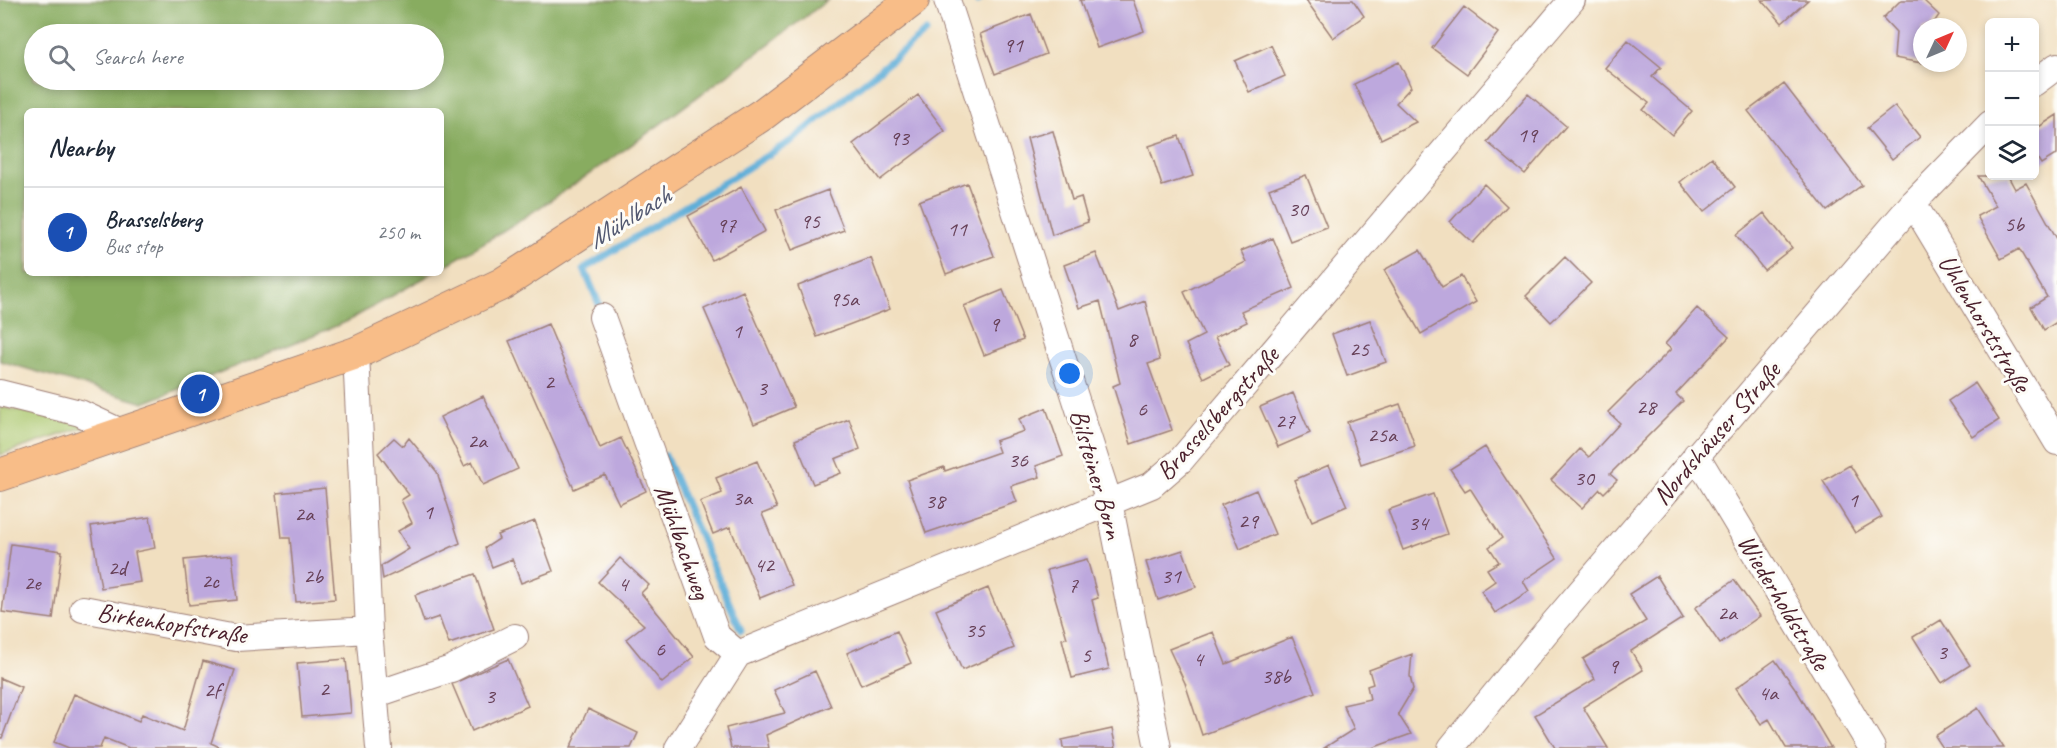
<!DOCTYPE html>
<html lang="en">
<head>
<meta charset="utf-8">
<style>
  :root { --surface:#fff; --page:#f6f6f7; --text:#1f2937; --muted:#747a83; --line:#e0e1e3; --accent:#1f6fb2 }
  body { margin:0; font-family:Caveat,sans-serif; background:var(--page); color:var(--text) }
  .controls { position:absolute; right:18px; top:18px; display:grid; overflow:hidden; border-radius:9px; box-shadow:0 3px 9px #0003 }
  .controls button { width:54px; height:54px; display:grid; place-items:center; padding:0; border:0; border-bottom:2px solid var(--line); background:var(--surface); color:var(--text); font:30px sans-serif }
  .compass { position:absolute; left:1913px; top:18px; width:54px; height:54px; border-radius:50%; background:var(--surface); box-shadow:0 3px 9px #0003; rotate:46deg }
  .you { position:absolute; left:1070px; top:374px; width:21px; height:21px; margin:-15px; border:4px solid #fff; border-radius:50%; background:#1a73e8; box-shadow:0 0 0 9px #1a73e833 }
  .badge { display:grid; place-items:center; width:39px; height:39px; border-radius:50%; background:var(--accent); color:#fff; font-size:20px; font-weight:700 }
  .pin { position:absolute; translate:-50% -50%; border:3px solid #fff; box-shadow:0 2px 6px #0006 }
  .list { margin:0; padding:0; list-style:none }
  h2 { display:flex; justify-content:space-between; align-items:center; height:78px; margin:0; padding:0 24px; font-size:26px }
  h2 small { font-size:20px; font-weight:400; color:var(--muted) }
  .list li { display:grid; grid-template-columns:39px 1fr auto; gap:18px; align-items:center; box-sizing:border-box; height:90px; padding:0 24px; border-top:2px solid var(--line) }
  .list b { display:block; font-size:22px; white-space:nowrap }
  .list p { margin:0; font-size:20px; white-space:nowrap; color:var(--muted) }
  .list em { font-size:20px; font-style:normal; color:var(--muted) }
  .icon { flex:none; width:33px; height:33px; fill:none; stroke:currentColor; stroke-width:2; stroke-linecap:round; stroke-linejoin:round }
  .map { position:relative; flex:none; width:2057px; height:748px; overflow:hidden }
  .search { position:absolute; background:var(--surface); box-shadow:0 3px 9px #0003; left:24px; top:24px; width:420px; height:66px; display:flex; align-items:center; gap:15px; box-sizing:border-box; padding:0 21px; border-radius:33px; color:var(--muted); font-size:22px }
  .panel { position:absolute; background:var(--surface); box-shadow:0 3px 9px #0003; left:24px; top:108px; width:420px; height:168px; border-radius:9px }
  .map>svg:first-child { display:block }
  .green { fill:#abc76e; stroke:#7a734c; stroke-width:1.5 }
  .forest { fill:#88ac61; stroke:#696646; stroke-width:1.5; fill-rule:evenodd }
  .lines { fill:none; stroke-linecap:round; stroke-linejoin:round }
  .stream { stroke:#5eaed8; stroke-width:7 }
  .building { fill:#bda8dd }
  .minor-casing { stroke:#9e7f76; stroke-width:28 }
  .major-casing { stroke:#9e7f76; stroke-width:34 }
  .minor { stroke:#fff; stroke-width:26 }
  .major { stroke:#f8bd88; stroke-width:32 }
  .labels { text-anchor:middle; stroke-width:6; stroke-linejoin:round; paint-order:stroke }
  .number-label { font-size:22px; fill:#674158 }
  .street-label { font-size:26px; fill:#4a1f2b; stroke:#fdfcf7 }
  .water-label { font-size:27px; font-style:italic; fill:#525870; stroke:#fdfcf7 }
</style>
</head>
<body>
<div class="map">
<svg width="2057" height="748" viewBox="0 0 2057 748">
  <rect width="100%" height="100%" fill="#fdfcf7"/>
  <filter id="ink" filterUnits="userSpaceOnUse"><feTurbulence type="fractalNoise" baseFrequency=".0167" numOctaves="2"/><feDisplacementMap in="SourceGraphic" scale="12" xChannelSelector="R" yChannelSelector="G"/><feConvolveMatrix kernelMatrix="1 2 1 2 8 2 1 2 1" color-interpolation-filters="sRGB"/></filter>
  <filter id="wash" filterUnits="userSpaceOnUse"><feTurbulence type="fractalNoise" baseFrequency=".008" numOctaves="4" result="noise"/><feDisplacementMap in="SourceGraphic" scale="24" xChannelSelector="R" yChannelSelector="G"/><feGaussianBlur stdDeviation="1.35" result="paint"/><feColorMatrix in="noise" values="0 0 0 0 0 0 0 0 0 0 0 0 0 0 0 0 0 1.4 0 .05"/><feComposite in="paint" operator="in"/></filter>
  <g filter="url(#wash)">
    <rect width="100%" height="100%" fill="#f1dfc0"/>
    <path class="green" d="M0 407 93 424 0 455Z"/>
    <path class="forest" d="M0 0H828C702 93 578 190 441 268V111H27V273H433L346 322 144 403 0 361ZM34 34H434V80H34Z"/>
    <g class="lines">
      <path class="stream" d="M977 1 979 0
        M602 311 584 269 794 139 926 32
        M665 456 741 630"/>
    </g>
    <g id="blocks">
      <path class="building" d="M1080 0H1133L1144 31 1097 48Z
        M1306 0H1353L1364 16 1333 38Z
        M1762 0H1808L1782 23Z
        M1901 0H1923L1939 15 1931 27H1922V63L1894 58 1896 32 1883 18Z
        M1464 7 1498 33 1467 74 1432 48Z
        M1031 14 1046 54 995 74 980 34Z
        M1628 40 1661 67 1652 77 1692 111 1672 135 1643 110 1649 103 1605 68Z
        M1271 45 1285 76 1249 92 1235 61Z
        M1399 62 1411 87 1396 103 1416 122 1381 139 1354 84Z
        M1784 84 1862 185 1827 211 1748 111Z
        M1528 94 1566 126 1525 174 1487 142Z
        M918 95 945 131 880 180 853 144Z
        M1895 106 1920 137 1892 159 1867 128Z
        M2057 115V154L2041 164 2034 153V130Z
        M1053 131 1072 200 1081 197 1088 222 1052 235 1027 138Z
        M1179 136 1193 176 1162 186 1149 146Z
        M1712 157 1735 187 1704 212 1680 182Z
        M1306 175 1327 227 1290 241 1269 189Z
        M1978 176H2008L2015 189 2026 183 2057 239V322L2044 330 2031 307 2047 297 2019 249 2001 259 1977 216 1996 206Z
        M967 183 994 256 946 274 919 201Z
        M1484 184 1507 206 1473 243 1450 222Z
        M741 187 765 231 712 260 688 216Z
        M828 190 844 230 792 250 776 210Z
        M1764 213 1792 248 1764 270 1736 235Z
        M1273 238 1294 288 1241 311 1247 322 1215 337 1229 365 1203 378 1186 344 1204 335 1184 292 1246 262 1241 251Z
        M1420 250 1442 287 1461 276 1476 302 1421 334 1384 270Z
        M1096 253 1119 311 1145 301 1160 360 1148 364 1172 430 1131 444 1113 386 1120 383 1100 301 1079 308 1064 265Z
        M1565 257 1591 283 1551 322 1526 296Z
        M871 258 890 309 817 337 798 286Z
        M1003 290 1023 340 984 355 964 306Z
        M743 291 794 407 754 424 704 309Z
        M1697 308 1729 337 1676 394 1683 401 1610 474 1617 480 1604 493 1600 489 1582 508 1551 480 1580 449 1589 457 1620 423 1608 412 1671 349 1665 344Z
        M1370 320 1386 362 1347 376 1332 334Z
        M548 324 600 448 621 438 646 491 619 504 605 475 574 489 509 341Z
        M1975 383 1999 420 1973 437 1948 401Z
        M1293 393 1310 433 1278 447 1260 407Z
        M483 396 518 469 483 485 472 462 464 466 440 417Z
        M1400 404 1415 446 1361 464 1347 422Z
        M1046 408 1063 456 1036 466 1040 477 1011 486 1017 502 926 533 907 480 944 467 945 471 999 452 995 441 1024 431 1019 419Z
        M849 419 860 449 835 459 841 473 813 484 795 440Z
        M394 438 403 446 409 438 437 472 460 543 383 579 381 566 409 549 398 531 412 523 401 500 409 495 378 453Z
        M1485 447 1557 558 1523 581 1529 591 1495 613 1481 591 1495 581 1487 569 1499 562 1489 547 1502 538 1470 488 1465 491 1450 469Z
        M757 461 777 508 762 514 792 585 760 598 730 527 713 534 700 502 722 493 716 478Z
        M1329 465 1347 506 1312 521 1294 480Z
        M1850 465 1882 517 1855 533 1823 481Z
        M325 488 335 599 296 602 290 538H282L277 493Z
        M1256 490 1275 534 1240 549 1221 505Z
        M1433 494 1447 534 1403 550 1388 510Z
        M150 517 155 548 135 552 140 582 101 588 91 526Z
        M535 521 553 571 521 583 512 559 492 567 485 548 499 539 497 535Z
        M11 544 62 551 53 619 2 612Z
        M1183 550 1196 587 1158 600 1146 562Z
        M232 555 237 600 189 605 184 560Z
        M620 558 649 585 641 593 694 657 662 683 626 639 644 625 598 582Z
        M1087 559 1098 598 1092 600 1109 669 1072 678 1062 639 1067 638 1047 570Z
        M475 574 494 629 449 644 439 617 424 622 415 595Z
        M1657 576 1683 618 1631 651 1643 670 1583 707 1608 748H1555L1535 715 1595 679 1583 659 1646 621 1629 594Z
        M1734 580 1760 616 1720 644 1695 608Z
        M988 588 1014 648 962 670 936 610Z
        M1941 620 1970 665 1942 683 1913 637Z
        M897 631 911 663 861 685 847 653Z
        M1213 632 1226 664 1292 637 1315 692 1202 735 1185 683 1169 649Z
        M1412 654 1410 676 1413 689 1398 714 1411 734 1372 748H1324L1354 729 1343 705 1370 699 1367 686 1373 684 1369 670Z
        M346 659 351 713 302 717 297 663Z
        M508 659 528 706 472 731 452 684Z
        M1775 660 1797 691 1831 748H1786L1769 719 1761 724 1736 688Z
        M203 661 235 670 211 743 222 748H129L104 738 100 748H69L54 742 74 694 139 721 142 714 183 731Z
        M815 671 831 706 766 735 769 748H731L726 728 785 713 774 690Z
        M0 678 21 687 2 738H0Z
        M1978 708 2004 748H1943L1935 736Z
        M588 709 638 733 631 748H570Z
        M1112 729 1116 748H1063L1062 740Z"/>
    </g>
  </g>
  <g filter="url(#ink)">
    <use href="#blocks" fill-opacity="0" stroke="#9e7f76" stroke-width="1.5"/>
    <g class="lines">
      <defs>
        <path id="minor" d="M947 0 1109 502 1158 748
          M2034 83 2057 66
          M1913 203 2057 442
          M602 317 717 636 738 654
          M356 353 369 630 379 748
          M0 393 80 413 125 434
          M1696 455 1872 748
          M83 609 236 638 369 630
          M738 654 1152 485 1181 460 1572 0
          M374 695 451 669 515 637
          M678 748 738 654
          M1451 748 1546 632 1913 203 1990 124"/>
        <path id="major" d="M0 475 356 353 502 284 763 114 913 0"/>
      </defs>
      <use href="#minor" class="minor-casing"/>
      <use href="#major" class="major-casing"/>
      <use href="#minor" class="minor"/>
      <use href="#major" class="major"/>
    </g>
  </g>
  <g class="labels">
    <g class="number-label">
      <text x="1013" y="52">91</text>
      <text x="1527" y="142">19</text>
      <text x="899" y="145">93</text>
      <text x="1298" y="216">30</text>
      <text x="810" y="228">95</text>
      <text x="2014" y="231">5b</text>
      <text x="726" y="232">97</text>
      <text x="957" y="236">11</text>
      <text x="844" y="306">95a</text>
      <text x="994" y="331">9</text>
      <text x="737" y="338">1</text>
      <text x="1132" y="346">8</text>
      <text x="1359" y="356">25</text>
      <text x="549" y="389">2</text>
      <text x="762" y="395">3</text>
      <text x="1646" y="414">28</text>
      <text x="1142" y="416">6</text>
      <text x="1285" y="428">27</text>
      <text x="1382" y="442">25a</text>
      <text x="477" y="448">2a</text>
      <text x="1018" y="467">36</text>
      <text x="1584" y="485">30</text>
      <text x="742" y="505">3a</text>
      <text x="1853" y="507">1</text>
      <text x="935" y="508">38</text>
      <text x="428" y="519">1</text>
      <text x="304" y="521">2a</text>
      <text x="1248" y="528">29</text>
      <text x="1418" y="530">34</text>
      <text x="764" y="572">42</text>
      <text x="117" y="575">2d</text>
      <text x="313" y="583">2b</text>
      <text x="1171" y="583">31</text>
      <text x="210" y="588">2c</text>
      <text x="32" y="590">2e</text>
      <text x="623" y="591">4</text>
      <text x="1073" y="592">7</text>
      <text x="1727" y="620">2a</text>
      <text x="975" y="637">35</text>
      <text x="660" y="656">6</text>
      <text x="1942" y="659">3</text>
      <text x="1086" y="662">5</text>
      <text x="1198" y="666">4</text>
      <text x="1613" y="673">9</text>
      <text x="1276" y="683">38b</text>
      <text x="324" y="696">2</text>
      <text x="212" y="697">2f</text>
      <text x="1768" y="700">4a</text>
      <text x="490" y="703">3</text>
    </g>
    <g class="street-label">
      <text transform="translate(1985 323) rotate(59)" y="9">Uhlenhorststraße</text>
      <text transform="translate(1217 413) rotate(-48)" y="9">Brasselsbergstraße</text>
      <text transform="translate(1716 433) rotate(-49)" y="9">Nordshäuser Straße</text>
      <text transform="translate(1097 474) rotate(74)" y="9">Bilsteiner Born</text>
      <text transform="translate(683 542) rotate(70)" y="9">Mühlbachweg</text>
      <text transform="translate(1784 602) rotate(59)" y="9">Wiederholdstraße</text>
      <text transform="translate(172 623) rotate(9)" y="9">Birkenkopfstraße</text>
    </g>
    <g class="water-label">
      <text transform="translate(629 217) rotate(-32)" y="9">Mühlbach</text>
    </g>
  </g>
</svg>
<div class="controls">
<button>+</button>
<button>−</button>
<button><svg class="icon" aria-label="layers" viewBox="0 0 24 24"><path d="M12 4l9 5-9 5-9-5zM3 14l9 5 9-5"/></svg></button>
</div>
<svg class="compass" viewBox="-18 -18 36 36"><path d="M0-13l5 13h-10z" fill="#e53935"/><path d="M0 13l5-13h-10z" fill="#747a83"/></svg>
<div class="you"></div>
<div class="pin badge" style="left:200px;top:394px;background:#1a4fb4">1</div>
<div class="search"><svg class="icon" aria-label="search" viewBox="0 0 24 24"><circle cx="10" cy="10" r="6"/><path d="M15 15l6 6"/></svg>Search here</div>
<section class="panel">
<h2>Nearby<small></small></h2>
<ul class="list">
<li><span class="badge" style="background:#1a4fb4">1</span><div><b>Brasselsberg</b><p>Bus stop</p></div><em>250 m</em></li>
</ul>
</section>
</div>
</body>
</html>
